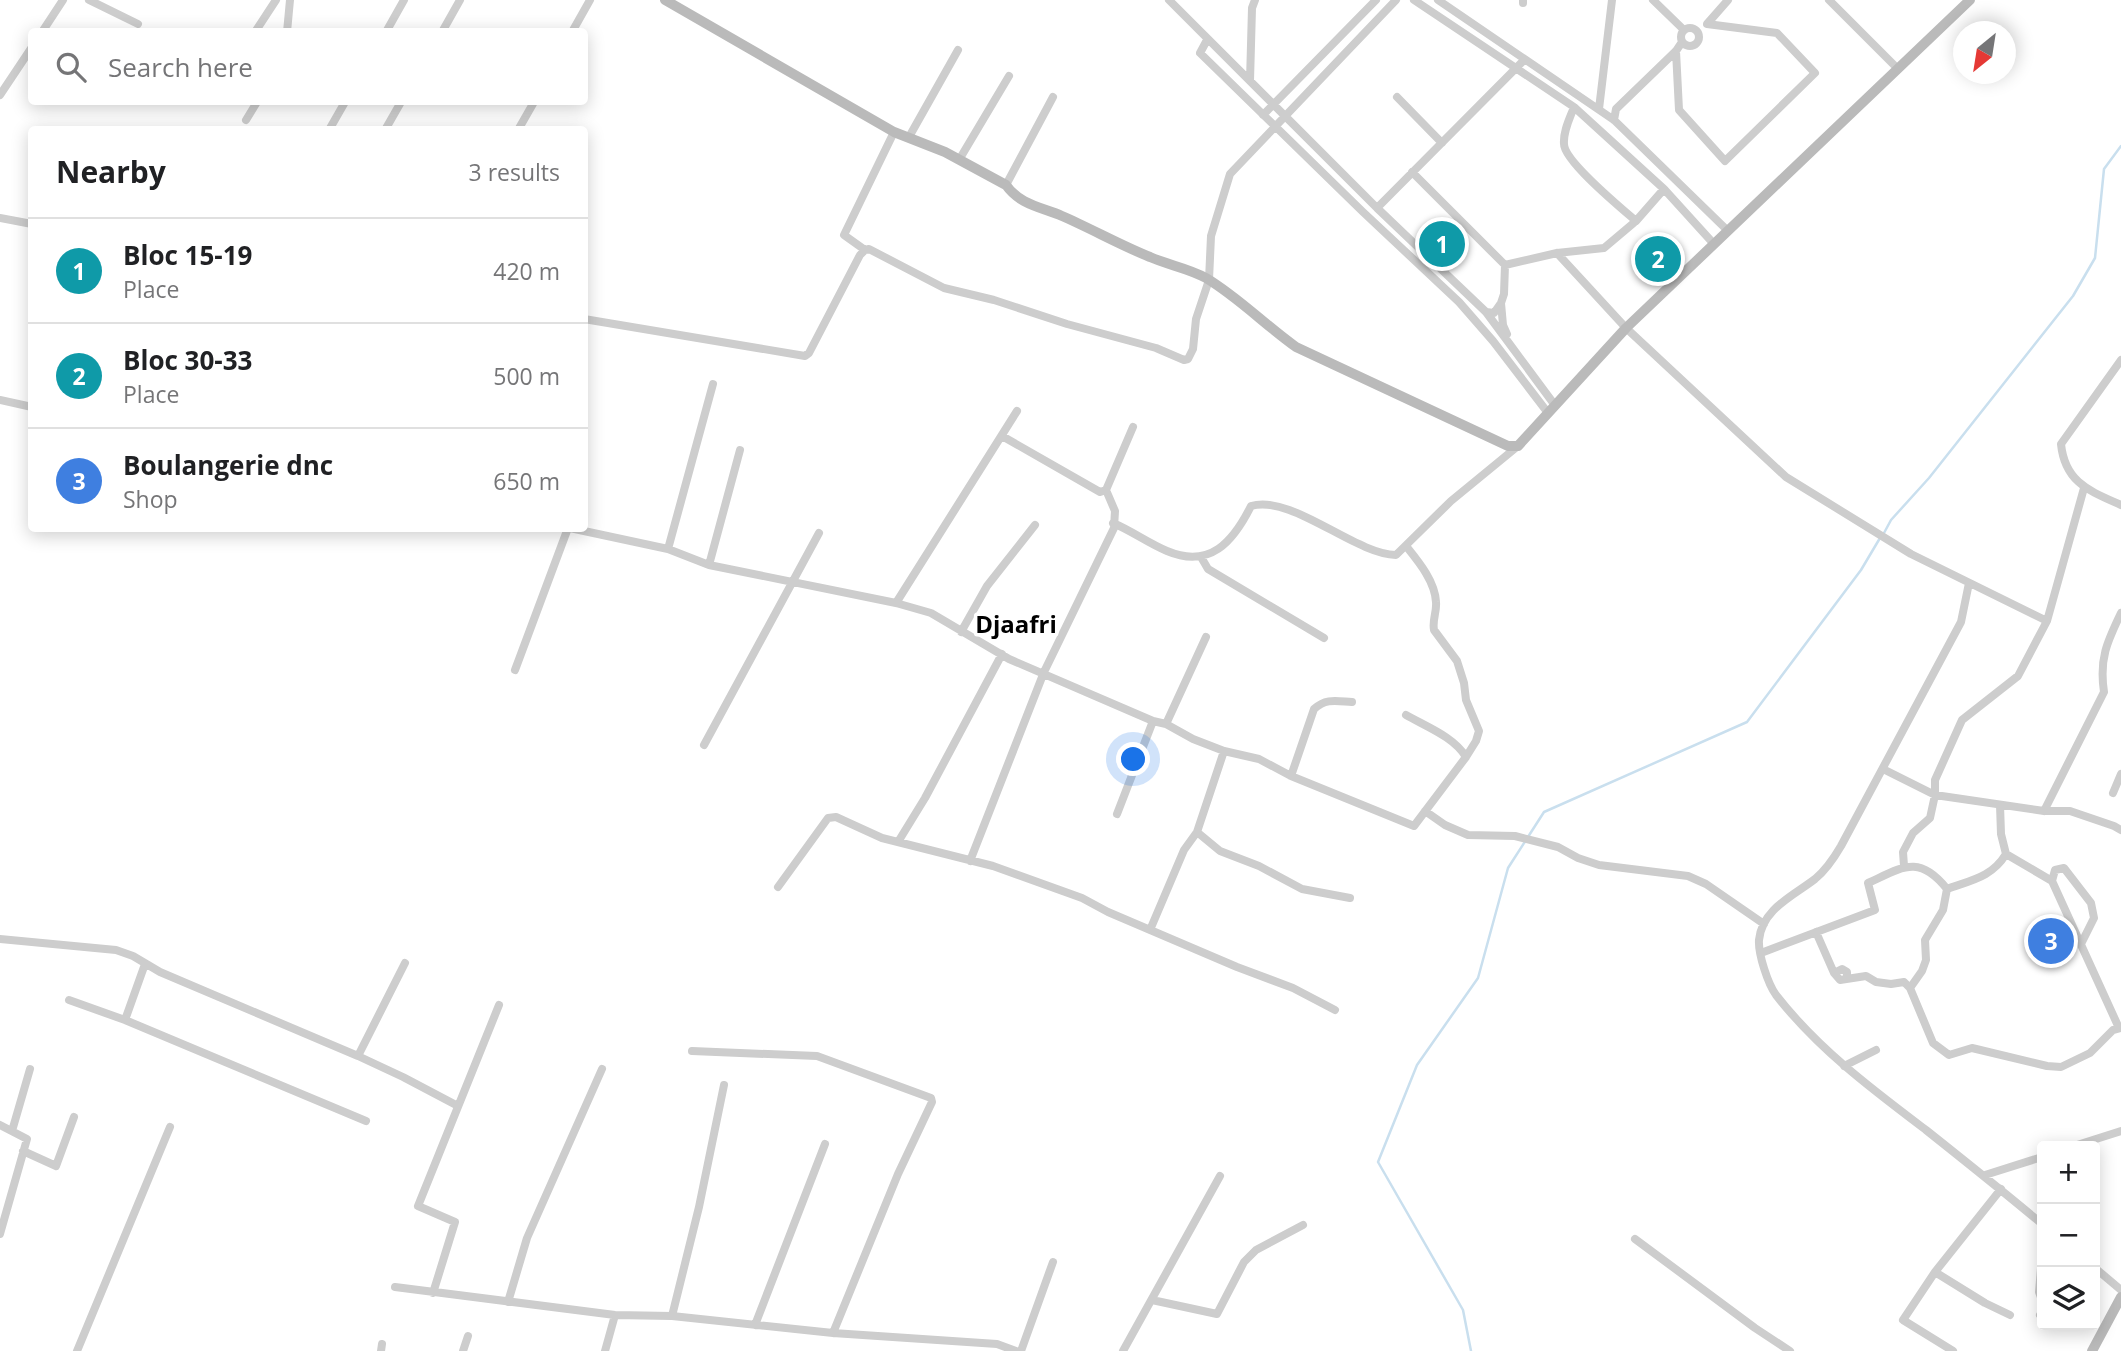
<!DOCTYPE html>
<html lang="en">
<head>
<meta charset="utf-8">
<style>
  :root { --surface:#fff; --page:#f2f2f2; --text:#202124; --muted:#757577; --line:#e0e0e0; --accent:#db2777 }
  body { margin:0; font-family:"Open Sans",sans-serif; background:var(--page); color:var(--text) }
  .controls { position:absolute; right:21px; bottom:21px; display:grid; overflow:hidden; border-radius:7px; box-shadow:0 4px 18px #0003 }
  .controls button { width:63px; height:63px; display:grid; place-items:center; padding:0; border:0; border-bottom:2px solid var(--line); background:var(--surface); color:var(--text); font:35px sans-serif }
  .compass { position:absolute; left:1953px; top:21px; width:63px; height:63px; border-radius:50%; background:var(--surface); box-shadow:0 4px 18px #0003; rotate:210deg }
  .you { position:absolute; left:1134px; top:760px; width:24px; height:24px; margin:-18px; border:5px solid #fff; border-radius:50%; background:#1a73e8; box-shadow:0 0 0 10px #1a73e833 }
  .badge { display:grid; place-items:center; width:46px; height:46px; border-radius:50%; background:var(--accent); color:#fff; font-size:23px; font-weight:700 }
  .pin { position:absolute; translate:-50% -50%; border:4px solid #fff; box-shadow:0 2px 7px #0006 }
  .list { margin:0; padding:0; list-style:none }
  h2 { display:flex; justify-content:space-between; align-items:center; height:91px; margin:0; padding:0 28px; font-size:30px }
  h2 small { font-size:23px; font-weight:400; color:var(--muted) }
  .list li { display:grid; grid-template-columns:46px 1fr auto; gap:21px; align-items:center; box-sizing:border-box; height:105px; padding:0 28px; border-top:2px solid var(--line) }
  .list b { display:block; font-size:26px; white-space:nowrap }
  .list p { margin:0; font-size:23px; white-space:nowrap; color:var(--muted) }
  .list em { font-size:23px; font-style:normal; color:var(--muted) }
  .icon { flex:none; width:38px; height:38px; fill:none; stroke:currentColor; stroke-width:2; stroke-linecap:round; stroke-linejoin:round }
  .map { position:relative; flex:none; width:2121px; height:1351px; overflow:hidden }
  .search { position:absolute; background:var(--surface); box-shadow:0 4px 18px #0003; left:28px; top:28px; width:560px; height:77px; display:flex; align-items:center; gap:18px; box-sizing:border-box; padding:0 24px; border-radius:7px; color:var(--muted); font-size:26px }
  .panel { position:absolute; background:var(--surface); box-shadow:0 4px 18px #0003; left:28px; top:126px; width:560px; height:406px; border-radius:7px }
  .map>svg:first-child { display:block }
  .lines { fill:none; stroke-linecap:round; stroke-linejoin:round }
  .stream { stroke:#c9dfee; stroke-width:2.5 }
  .street { stroke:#cdcdcd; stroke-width:8 }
  .secondary { stroke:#bababa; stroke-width:10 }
  .labels { text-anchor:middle; stroke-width:7; stroke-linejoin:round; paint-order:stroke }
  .quarter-label { font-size:24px; font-weight:bold; fill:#000; stroke:#fff }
</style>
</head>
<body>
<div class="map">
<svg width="2121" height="1351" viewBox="0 0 2121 1351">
  <rect width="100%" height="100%" fill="#fff"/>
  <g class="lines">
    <path class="stream" d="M1884 533 1891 520 1929 478 2073 296 2095 258 2104 169 2121 146
      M1471 1351 1463 1310 1378 1162 1417 1065 1478 978 1508 868 1544 812 1747 722 1861 570 1880 538"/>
    <path class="street" d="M89 0 138 24
      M1169 0 1377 208 1486 312 1554 404
      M1414 0 1574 107 1664 189 1713 243
      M1438 0 1614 120 1727 230
      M1653 0 1684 30
      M1829 0 1897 68
      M1523 3V0
      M1681 37a9 9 0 1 1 18 0a9 9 0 1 1-18 0Z
      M42 32 63 0
      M255 32 276 0
      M287 32 290 0
      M386 32 404 0
      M442 32 460 0
      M572 32 590 0
      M1207 40 1200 53 1363 212 1459 302 1493 341 1548 413
      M1676 51 1679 110 1725 161 1815 73 1777 33 1707 24 1728 0
      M1250 81 1252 8 1255 0
      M0 95 32 47
      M1397 97 1442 143
      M1599 109 1612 0
      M1263 115 1376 0
      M246 120 257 102
      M1614 120 1616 109 1676 51 1682 42
      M329 130 345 102
      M385 130 401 102
      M518 130 534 102
      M909 137 958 50
      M959 160 1009 76
      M1412 172 1505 265 1557 253 1604 248 1636 221C1621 208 1564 161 1564 144 1563 131 1570 118 1574 107
      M1006 185 1053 97
      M1377 208 1524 60
      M0 218 32 224
      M1636 221 1664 189
      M865 250 844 235 894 132
      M1557 253 1626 328 1786 477 1911 554 2047 621
      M1501 303 1504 294 1505 265
      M1486 312 1494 313 1501 303 1503 325 1507 334
      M584 319 805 356 809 353 860 255 865 250 869 249 944 288 994 300 1067 324 1156 348 1184 360 1188 359 1193 349 1196 319 1209 280 1211 236 1230 174 1396 0
      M2121 360 2061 444C2065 483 2090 491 2121 505
      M0 400 32 407
      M1106 490 1133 427
      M1113 523C1132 531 1148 543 1167 551 1210 569 1233 542 1251 506 1292 494 1354 554 1396 555L1451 501 1518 446
      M570 528 668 549 709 565 896 603 931 613 1009 659 1153 721 1166 724 1193 739 1224 751 1259 759 1291 776 1414 826 1466 757 1476 741 1479 731 1466 700 1464 683 1457 661 1434 630C1432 620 1437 612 1436 602 1435 581 1418 561 1406 546
      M668 549 713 384
      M1201 557 1208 569 1324 638
      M709 565 740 450
      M1969 583 1961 622 1841 846C1834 858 1826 870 1815 879 1793 896 1762 909 1759 940 1758 954 1768 984 1776 995 1818 1049 1873 1090 1926 1130 1965 1161 2004 1192 2042 1224
      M896 603 1017 411
      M961 632 987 586 1035 525
      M515 670 568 528
      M1406 715C1427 727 1454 737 1466 757
      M1166 724 1206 637
      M704 745 819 533
      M1883 769 1935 795 2044 811H2070L2114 826 2121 830
      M1291 776 1314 709C1326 698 1336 701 1352 702
      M2113 793 2121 774
      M1425 811 1445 825 1468 835 1515 836 1558 847 1578 858 1599 865 1688 876 1706 884 1764 924
      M2044 811 2104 692C2099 659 2107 642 2121 613
      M1117 814 1153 721
      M1197 832 1220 851 1259 866 1302 889 1350 898
      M898 842 925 798 1002 654
      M2006 854 2052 881
      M970 861 1044 672 1114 528 1115 511 1106 490 1100 492 1002 436
      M1904 866 1903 852 1913 833 1930 818 1935 795V780L1962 720 2018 676 2047 621 2084 488
      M778 887 828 818 836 817 882 838 993 866 1082 898 1108 912 1237 967 1293 988 1335 1010
      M1947 889C1972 880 1992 877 2006 854L2001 834 2000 805
      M1150 930 1184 850 1197 832 1224 751
      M1816 932 1834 973
      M0 939 116 950 133 956 160 972 358 1056 403 1077 458 1106
      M2081 944 2094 918 2091 903 2064 868 2055 870 2052 881 2119 1028
      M1761 953 1875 910 1868 883C1903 867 1919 854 1947 889L1943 910 1925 940 1926 960 1922 971 1910 988
      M1847 979V972L1842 969 1834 973 1840 980 1866 976 1876 982 1891 984 1904 982 1910 988 1933 1043 1949 1055 1972 1048 2047 1066 2061 1067 2090 1053 2113 1030 2121 1028
      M69 1000 125 1020 366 1121
      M125 1020 145 964
      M692 1051 817 1056 931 1098 932 1102 898 1174 833 1333
      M358 1056 405 963
      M1844 1066 1876 1050
      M0 1125 27 1139 0 1234
      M12 1131 30 1069
      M2074 1146 2121 1131
      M23 1151 56 1166 74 1117
      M1985 1175 2042 1157
      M2001 1189 1935 1272 1985 1303 2010 1315
      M1635 1239 1755 1328 1790 1351
      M2042 1256 2039 1292 2042 1300
      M2095 1268 2121 1290
      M1935 1272 1903 1320 1953 1351
      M395 1287 615 1315 672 1316 833 1333 997 1344 1016 1351
      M433 1293 455 1222 418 1206 499 1005
      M1152 1300 1217 1314 1244 1262 1256 1250 1303 1225
      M508 1302 527 1238 602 1069
      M2040 1315 2042 1312
      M672 1316 699 1207 724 1085
      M755 1325 825 1144
      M77 1351 170 1127
      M381 1351 382 1344
      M463 1351 468 1336
      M605 1351 615 1315
      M1021 1351 1053 1262
      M1123 1351 1220 1176"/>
    <path class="secondary" d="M665 0 894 132 945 152 1006 185C1020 205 1041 207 1062 216 1092 229 1120 245 1150 257 1168 265 1188 268 1206 278 1238 297 1265 325 1296 347L1508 446H1518L1626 328 1970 0
      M2092 1351 2121 1297"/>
  </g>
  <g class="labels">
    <g class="quarter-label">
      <text x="1016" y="633">Djaafri</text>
    </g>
  </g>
</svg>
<div class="controls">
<button>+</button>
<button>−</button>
<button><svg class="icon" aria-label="layers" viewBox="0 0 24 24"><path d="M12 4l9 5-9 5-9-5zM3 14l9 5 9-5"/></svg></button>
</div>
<svg class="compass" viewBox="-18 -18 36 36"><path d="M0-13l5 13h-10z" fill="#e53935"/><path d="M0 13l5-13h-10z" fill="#757577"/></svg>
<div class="you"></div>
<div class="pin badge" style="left:1442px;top:244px;background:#0f9aa8">1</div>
<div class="pin badge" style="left:1658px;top:259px;background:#0f9aa8">2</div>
<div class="pin badge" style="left:2051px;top:941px;background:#3f7fe0">3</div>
<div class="search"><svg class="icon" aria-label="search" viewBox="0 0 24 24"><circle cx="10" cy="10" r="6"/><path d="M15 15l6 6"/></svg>Search here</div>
<section class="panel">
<h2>Nearby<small>3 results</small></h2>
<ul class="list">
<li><span class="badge" style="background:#0f9aa8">1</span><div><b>Bloc 15-19</b><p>Place</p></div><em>420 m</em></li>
<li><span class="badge" style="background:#0f9aa8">2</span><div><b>Bloc 30-33</b><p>Place</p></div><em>500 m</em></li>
<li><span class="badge" style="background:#3f7fe0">3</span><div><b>Boulangerie dnc</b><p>Shop</p></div><em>650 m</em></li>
</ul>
</section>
</div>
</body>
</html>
